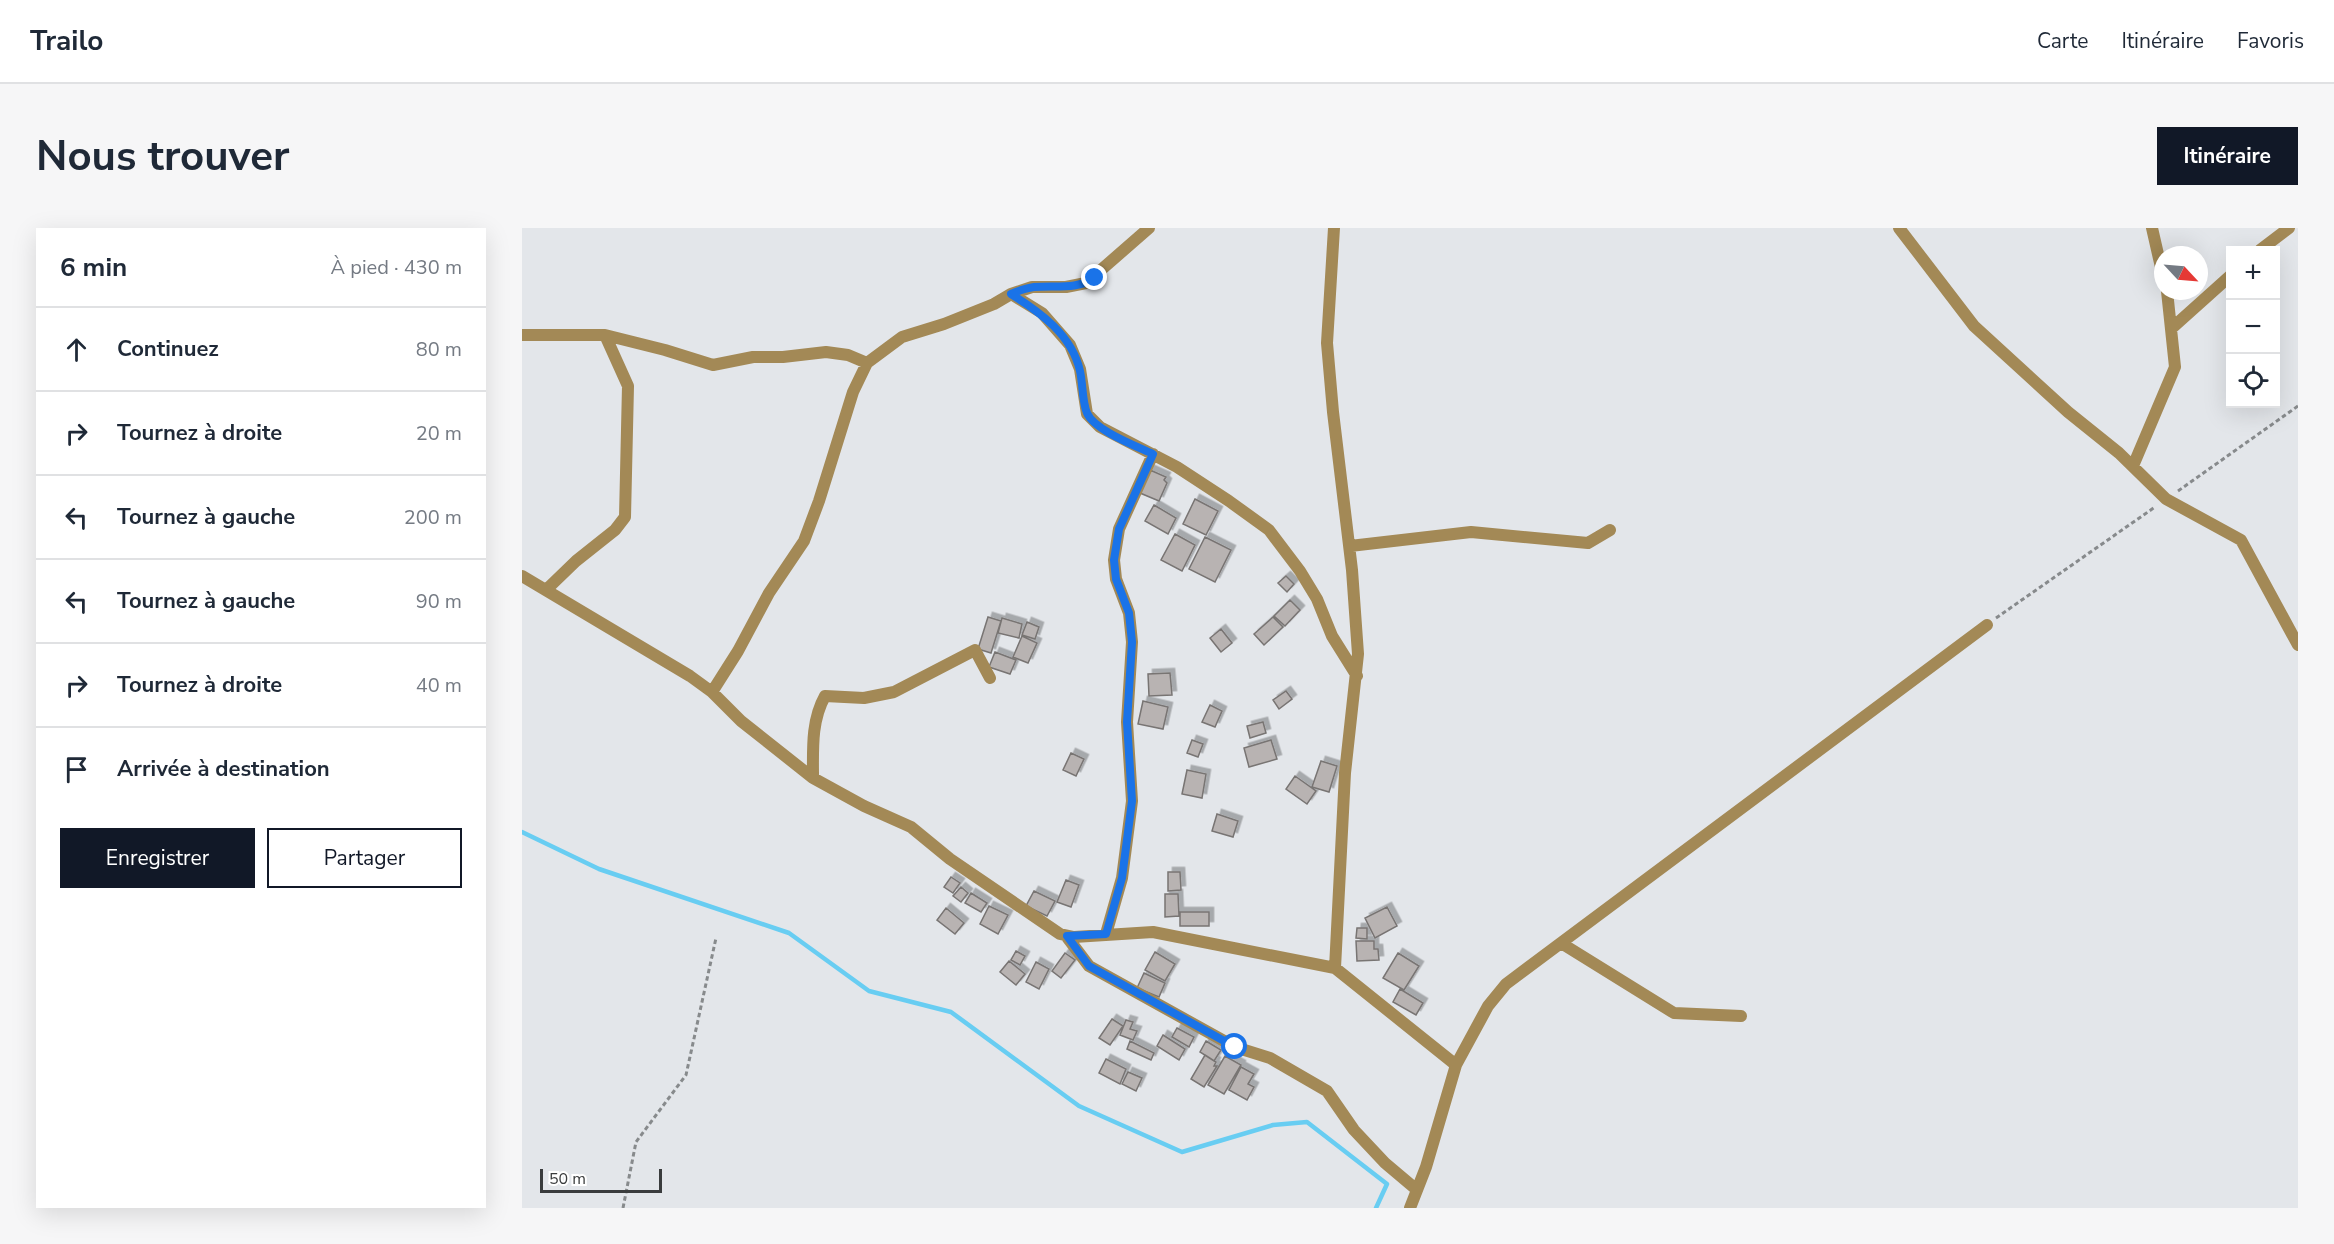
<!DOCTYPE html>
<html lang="fr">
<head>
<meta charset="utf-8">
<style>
  :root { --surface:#fff; --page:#f6f6f7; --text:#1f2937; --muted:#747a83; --line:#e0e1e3; --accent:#111827 }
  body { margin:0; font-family:"Nunito Sans",sans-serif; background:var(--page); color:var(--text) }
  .controls { position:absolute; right:18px; top:18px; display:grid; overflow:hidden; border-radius:0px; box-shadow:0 6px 24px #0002 }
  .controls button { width:54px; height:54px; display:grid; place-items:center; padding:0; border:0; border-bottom:2px solid var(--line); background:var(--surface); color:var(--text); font:30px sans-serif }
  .compass { position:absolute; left:1632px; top:18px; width:54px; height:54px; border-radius:50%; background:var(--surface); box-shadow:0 6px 24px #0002; rotate:116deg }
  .scale { position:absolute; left:18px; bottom:15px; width:122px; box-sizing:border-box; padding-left:6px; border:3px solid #3a3c3d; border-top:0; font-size:16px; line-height:21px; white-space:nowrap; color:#3a3c3d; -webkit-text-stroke:4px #fff; paint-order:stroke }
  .stop { position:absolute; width:18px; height:18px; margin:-14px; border:4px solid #1a73e8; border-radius:50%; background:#fff }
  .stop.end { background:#1a73e8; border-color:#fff; box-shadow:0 2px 6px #0008 }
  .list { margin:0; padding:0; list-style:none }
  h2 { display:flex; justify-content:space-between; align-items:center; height:78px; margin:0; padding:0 24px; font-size:26px }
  h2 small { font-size:20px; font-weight:400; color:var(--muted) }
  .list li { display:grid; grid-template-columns:39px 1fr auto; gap:18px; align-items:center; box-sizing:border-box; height:84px; padding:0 24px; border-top:2px solid var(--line) }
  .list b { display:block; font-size:22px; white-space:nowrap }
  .list em { font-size:20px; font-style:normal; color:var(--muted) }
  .actions { display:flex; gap:12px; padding:18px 24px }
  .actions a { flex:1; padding:14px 0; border:2px solid var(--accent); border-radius:0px; text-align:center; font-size:21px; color:var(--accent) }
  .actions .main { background:var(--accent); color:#fff }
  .icon { flex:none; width:33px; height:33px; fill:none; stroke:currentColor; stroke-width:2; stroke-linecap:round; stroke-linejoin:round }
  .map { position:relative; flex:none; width:1776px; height:980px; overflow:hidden; border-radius:0px }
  header { display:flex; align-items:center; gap:36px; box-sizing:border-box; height:84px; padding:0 30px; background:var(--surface); border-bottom:2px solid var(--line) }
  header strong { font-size:28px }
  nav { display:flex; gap:33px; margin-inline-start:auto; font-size:21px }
  .intro { display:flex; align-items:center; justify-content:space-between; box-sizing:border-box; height:144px; padding:0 36px }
  h1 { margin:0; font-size:42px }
  .button { padding:15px 27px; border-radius:0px; background:var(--accent); color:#fff; font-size:21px; font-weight:700 }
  main { display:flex; gap:36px; padding:0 36px }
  aside { flex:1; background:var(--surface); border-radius:0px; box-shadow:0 6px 24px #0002 }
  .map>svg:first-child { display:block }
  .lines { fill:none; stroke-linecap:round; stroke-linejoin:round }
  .stream { stroke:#68cdf2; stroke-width:4.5 }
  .building { fill:#b8b3b2; stroke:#787473; stroke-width:1.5; filter:url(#shadow) }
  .path { stroke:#878a8c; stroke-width:3; stroke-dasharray:4.5 3; stroke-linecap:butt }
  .minor { stroke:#a38956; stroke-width:12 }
  .route { stroke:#1a73e8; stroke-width:8 }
</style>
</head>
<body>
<header>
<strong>Trailo</strong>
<nav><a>Carte</a><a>Itinéraire</a><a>Favoris</a></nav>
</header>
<div class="intro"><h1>Nous trouver</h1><a class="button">Itinéraire</a></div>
<main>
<aside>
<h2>6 min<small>À pied · 430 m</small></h2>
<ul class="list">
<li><svg class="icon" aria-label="ahead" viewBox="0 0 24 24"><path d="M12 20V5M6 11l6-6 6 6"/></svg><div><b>Continuez</b></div><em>80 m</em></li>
<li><svg class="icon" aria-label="right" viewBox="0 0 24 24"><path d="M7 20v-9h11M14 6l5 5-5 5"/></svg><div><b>Tournez à droite</b></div><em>20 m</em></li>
<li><svg class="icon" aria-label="left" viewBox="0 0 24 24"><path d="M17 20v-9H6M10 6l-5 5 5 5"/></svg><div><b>Tournez à gauche</b></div><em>200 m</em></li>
<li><svg class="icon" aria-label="left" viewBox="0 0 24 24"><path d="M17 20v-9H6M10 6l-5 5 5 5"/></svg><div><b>Tournez à gauche</b></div><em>90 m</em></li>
<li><svg class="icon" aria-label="right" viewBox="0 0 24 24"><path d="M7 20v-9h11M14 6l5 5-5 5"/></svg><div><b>Tournez à droite</b></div><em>40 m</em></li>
<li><svg class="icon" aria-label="arrive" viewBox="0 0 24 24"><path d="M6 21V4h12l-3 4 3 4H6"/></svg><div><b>Arrivée à destination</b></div></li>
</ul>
<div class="actions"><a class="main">Enregistrer</a><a>Partager</a></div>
</aside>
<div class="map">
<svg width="1776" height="980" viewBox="0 0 1776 980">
  <defs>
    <filter id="shadow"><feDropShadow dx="4.5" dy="-4.5" stdDeviation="0" flood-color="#0004"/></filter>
  </defs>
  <rect width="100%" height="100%" fill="#e3e6ea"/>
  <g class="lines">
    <path class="stream" d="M0 604 77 641 267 705 347 763 429 784 557 878 660 924 751 897 785 894 865 956 854 980"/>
  </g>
  <path class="building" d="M628 242 644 249 642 252 645 255 637 273 618 265Z
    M673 271 696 283 684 307 661 296Z
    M632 277 654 290 646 306 623 293Z
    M653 306 673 317 660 343 639 332Z
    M683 309 709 322 693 354 667 341Z
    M764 348 772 356 765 364 756 355Z
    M768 372 778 382 763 398 752 388Z
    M466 389 479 393 469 425 456 421Z
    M751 389 761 399 742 417 732 406Z
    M480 390 500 396 497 410 476 405Z
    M505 394 517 399 513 411 500 407Z
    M699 401 710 415 699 424 688 410Z
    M500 408 515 415 506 435 491 429Z
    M473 424 494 432 488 446 467 439Z
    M648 445 650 467 627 468 626 446Z
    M764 463 770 471 757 481 751 472Z
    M621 473 646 479 641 501 616 496Z
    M688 477 700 483 693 499 680 494Z
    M741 494 744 505 728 510 725 498Z
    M670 512 681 516 676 529 665 525Z
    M749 512 755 531 727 539 722 520Z
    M549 525 562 531 554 548 541 542Z
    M799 533 815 538 807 564 790 559Z
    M665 542 684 546 680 570 660 566Z
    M773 548 794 563 785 576 764 561Z
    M695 586 716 593 711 609 690 603Z
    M646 644H658L659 662 646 663Z
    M429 649 438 655 431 665 422 659Z
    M544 652 557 657 549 679 535 674Z
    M439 659 446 665 439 674 431 668Z
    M512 663 533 673 525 688 504 678Z
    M449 665 465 675 459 684 443 675Z
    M643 666H656L657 688 643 689Z
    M467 678 486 687 476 706 458 696Z
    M865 679 875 698 853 710 843 690Z
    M424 680 442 695 433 706 415 692Z
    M658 684H687V698H658Z
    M835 700H845V711L834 710Z
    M834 713H852V721H856L857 732 835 733Z
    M494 723 503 728 498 737 489 732Z
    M633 724 653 736 643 753 623 742Z
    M543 725 553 732 539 750 530 743Z
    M876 725 897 738 882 762 861 750Z
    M487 733 503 746 494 757 478 744Z
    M514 734 527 741 517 761 504 754Z
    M622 745 643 755 637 769 615 760Z
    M878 761 901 775 894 787 871 774Z
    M590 791 601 798 588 817 577 810Z
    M604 792 611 794 608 801 615 803 611 812 598 807Z
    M655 800 672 809 667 819 650 809Z
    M641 807 663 821 657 832 635 818Z
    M608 813 632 825 629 832 605 821Z
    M684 813 699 822 692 833 678 824Z
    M683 827 694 834 692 838H695L682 859 669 851Z
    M703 828 719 837 702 866 686 857Z
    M584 831 604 841 598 856 577 845Z
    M719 839 732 846 726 856 732 859 725 872 707 862Z
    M606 844 620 850 614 863 600 856Z"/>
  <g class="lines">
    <path class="path" d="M1656 263 1776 178
      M1474 390 1633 279
      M101 980 114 914 164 847 194 710"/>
    <path class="minor" d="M812 0 805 115 811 184 830 342 836 426 823 545 813 740
      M1377 0 1452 98 1546 184 1597 225 1644 271 1719 312 1776 417
      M1630 0 1641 48
      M1738 22 1767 0
      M489 66 520 85 548 117 558 141 565 186 578 199 655 239 707 273 747 302 778 343 795 371 810 408 835 448
      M1650 100 1708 48
      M0 107H83L143 122 191 137 231 129H261L304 124 326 127 345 135
      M1611 238 1653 139 1645 63
      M828 318 949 304 1066 315 1088 302
      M0 348 168 448 190 464 219 493 291 550 342 578 389 599 428 631 538 706 552 709 631 704 813 740 934 837
      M24 362 54 333 93 302 103 289 106 158 83 107
      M190 464 216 423 247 365 282 313 297 273 331 164 345 135 380 109 422 96 472 76 489 66 510 59H544L564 55 627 0
      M291 550C291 522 289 493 303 468L342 470 372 464 453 422 468 450
      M584 706 600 650 610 573 605 494 610 414 607 385 594 351 592 332 597 301 631 226
      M545 709 567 738 713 819 748 830 805 863 832 902 863 935 895 962
      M1039 715 1152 785 1219 788
      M888 980 904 939 934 837 966 778 984 756 1465 397"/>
  </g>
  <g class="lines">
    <path class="route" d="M573 50C554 62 533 57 512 59 504 60 496 63 489 66 518 84 550 107 558 143 561 156 560 173 565 185 572 202 614 218 631 226L597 301 592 332 594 351 607 385 610 414 605 494 610 573 600 650 584 706 545 708 567 738 713 819"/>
  </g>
</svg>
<div class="controls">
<button>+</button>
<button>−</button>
<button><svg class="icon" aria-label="locate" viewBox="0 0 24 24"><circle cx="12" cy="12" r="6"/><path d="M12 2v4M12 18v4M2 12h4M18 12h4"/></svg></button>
</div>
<svg class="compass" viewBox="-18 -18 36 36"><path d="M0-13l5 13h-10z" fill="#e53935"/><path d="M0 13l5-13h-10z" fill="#747a83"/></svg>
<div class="scale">50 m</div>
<div class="stop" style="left:713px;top:819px"></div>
<div class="stop end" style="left:573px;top:50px"></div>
</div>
</main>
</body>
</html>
